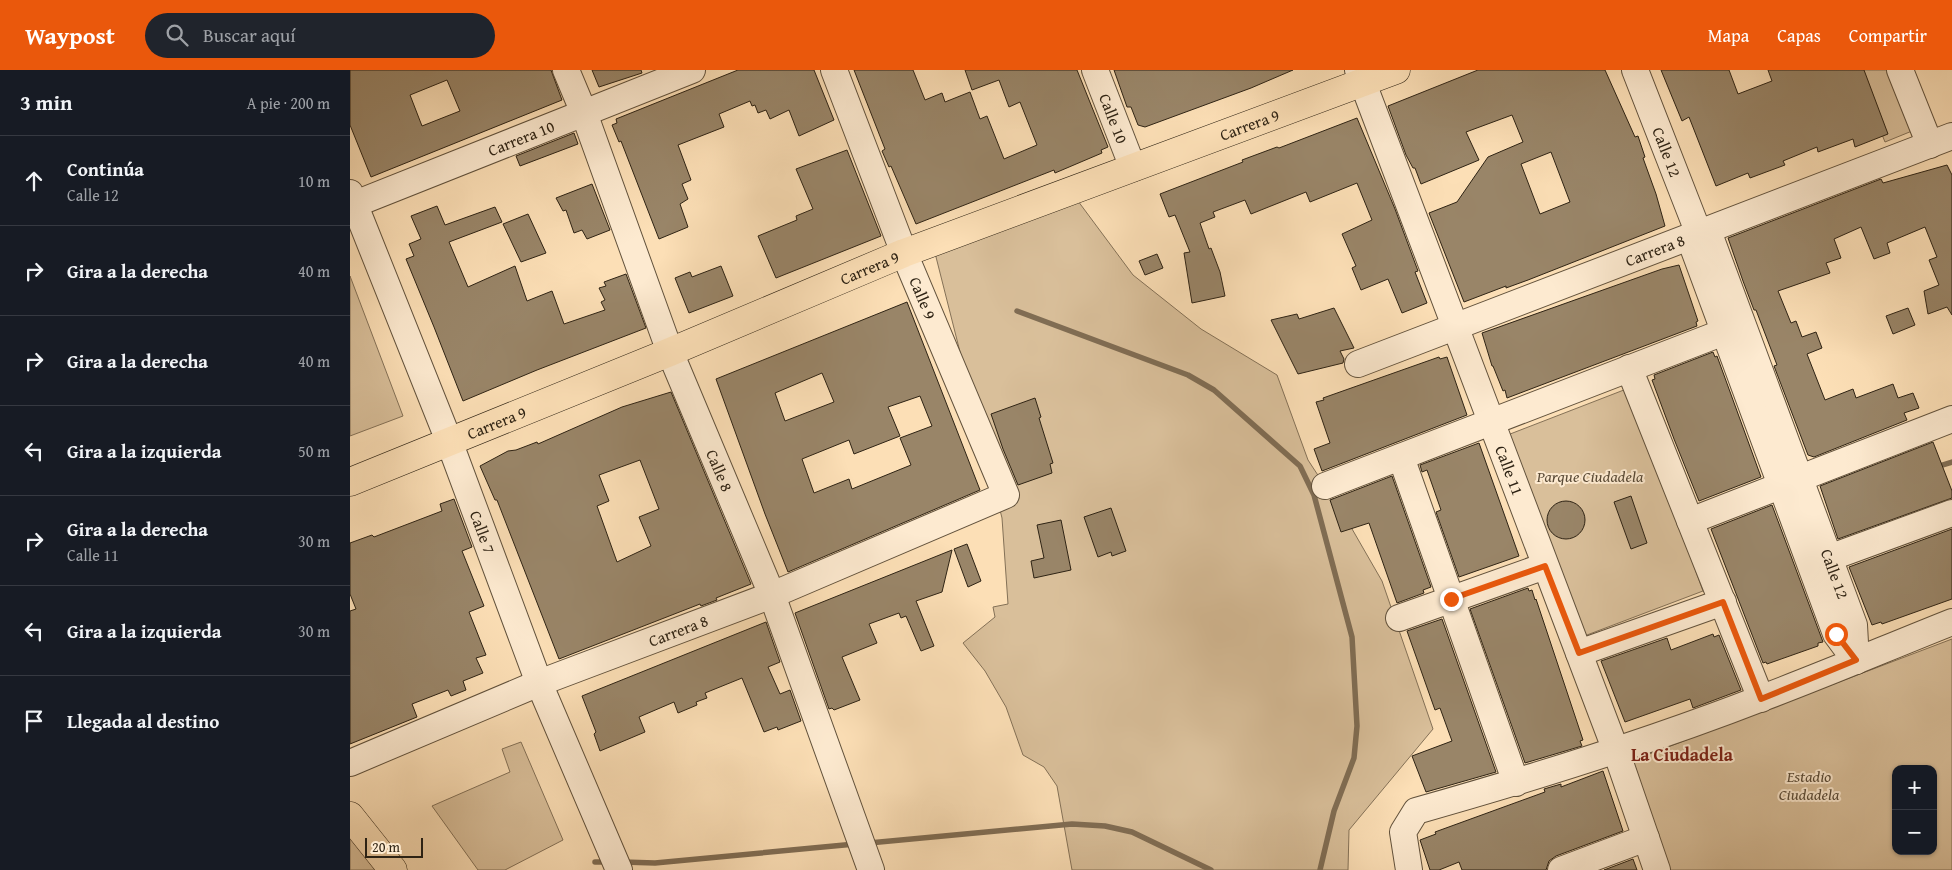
<!DOCTYPE html>
<html lang="es">
<head>
<meta charset="utf-8">
<style>
  :root { --surface:#171b24; --page:#20242c; --text:#f1f3f6; --muted:#9ea1a6; --line:#363941; --accent:#ea580c }
  body { margin:0; font-family:"Gentium Book Plus",serif; background:var(--page); color:var(--text) }
  .controls { position:absolute; right:15px; bottom:15px; display:grid; overflow:hidden; border-radius:10px; box-shadow:0 1px 4px #0004 }
  .controls button { width:45px; height:45px; display:grid; place-items:center; padding:0; border:0; border-bottom:1px solid var(--line); background:var(--surface); color:var(--text); font:25px sans-serif }
  .scale { position:absolute; left:15px; bottom:12px; width:58px; box-sizing:border-box; padding-left:5px; border:2px solid #2e2314; border-top:0; font-size:14px; line-height:18px; white-space:nowrap; color:#2e2314; -webkit-text-stroke:4px #fdead0; paint-order:stroke }
  .stop { position:absolute; width:15px; height:15px; margin:-11px; border:4px solid #ea580c; border-radius:50%; background:#fff }
  .stop.end { background:#ea580c; border-color:#fff; box-shadow:0 1px 5px #0008 }
  .list { margin:0; padding:0; list-style:none }
  h2 { display:flex; justify-content:space-between; align-items:center; height:65px; margin:0; padding:0 20px; font-size:21px }
  h2 small { font-size:16px; font-weight:400; color:var(--muted) }
  .list li { display:grid; grid-template-columns:32px 1fr auto; gap:15px; align-items:center; box-sizing:border-box; height:90px; padding:0 20px; border-top:1px solid var(--line) }
  .list b { display:block; font-size:19px; white-space:nowrap }
  .list p { margin:0; font-size:16px; white-space:nowrap; color:var(--muted) }
  .list em { font-size:16px; font-style:normal; color:var(--muted) }
  .icon { flex:none; width:28px; height:28px; fill:none; stroke:currentColor; stroke-width:2; stroke-linecap:round; stroke-linejoin:round }
  .map { position:relative; flex:none; width:1602px; height:800px; overflow:hidden }
  header { display:flex; align-items:center; gap:30px; box-sizing:border-box; height:70px; padding:0 25px; background:var(--accent); color:#fff }
  header strong { font-size:24px }
  nav { display:flex; gap:28px; margin-inline-start:auto; font-size:18px }
  .search { width:350px; height:45px; background:var(--page); display:flex; align-items:center; gap:12px; box-sizing:border-box; padding:0 18px; border-radius:28px; color:var(--muted); font-size:19px }
  main { display:flex }
  aside { flex:1; background:var(--surface) }
  .map>svg:first-child { display:block }
  .green { fill:#d9bf9a; stroke:#847157; fill-rule:evenodd }
  .lines { fill:none; stroke-linecap:round; stroke-linejoin:round }
  .stream { stroke:#806d54; stroke-width:5.5 }
  .building { fill:#998568; stroke:#2e2314; fill-rule:evenodd }
  .minor-casing { stroke:#62523c; stroke-width:28 }
  .major-casing { stroke:#2e2314; stroke-width:29 }
  .minor { stroke:#fdead0; stroke-width:26 }
  .major { stroke:#fcdfb6; stroke-width:28 }
  .route { stroke:#ea580c; stroke-width:6 }
  .labels { text-anchor:middle; stroke-width:4; stroke-linejoin:round; paint-order:stroke }
  .street-label { font-size:16px; fill:#2e2314; stroke:#fdead0 }
  .park-label { font-size:16px; font-style:italic; fill:#594a36; stroke:#fdead0 }
  .neighbourhood-label { font-size:18px; font-weight:bold; fill:#7a1f14; stroke:#fdead0 }
</style>
</head>
<body>
<header>
<strong>Waypost</strong>
<div class="search"><svg class="icon" aria-label="search" viewBox="0 0 24 24"><circle cx="10" cy="10" r="6"/><path d="M15 15l6 6"/></svg>Buscar aquí</div>
<nav><a>Mapa</a><a>Capas</a><a>Compartir</a></nav>
</header>
<main>
<aside>
<h2>3 min<small>A pie · 200 m</small></h2>
<ul class="list">
<li><svg class="icon" aria-label="ahead" viewBox="0 0 24 24"><path d="M12 20V5M6 11l6-6 6 6"/></svg><div><b>Continúa</b><p>Calle 12</p></div><em>10 m</em></li>
<li><svg class="icon" aria-label="right" viewBox="0 0 24 24"><path d="M7 20v-9h11M14 6l5 5-5 5"/></svg><div><b>Gira a la derecha</b></div><em>40 m</em></li>
<li><svg class="icon" aria-label="right" viewBox="0 0 24 24"><path d="M7 20v-9h11M14 6l5 5-5 5"/></svg><div><b>Gira a la derecha</b></div><em>40 m</em></li>
<li><svg class="icon" aria-label="left" viewBox="0 0 24 24"><path d="M17 20v-9H6M10 6l-5 5 5 5"/></svg><div><b>Gira a la izquierda</b></div><em>50 m</em></li>
<li><svg class="icon" aria-label="right" viewBox="0 0 24 24"><path d="M7 20v-9h11M14 6l5 5-5 5"/></svg><div><b>Gira a la derecha</b><p>Calle 11</p></div><em>30 m</em></li>
<li><svg class="icon" aria-label="left" viewBox="0 0 24 24"><path d="M17 20v-9H6M10 6l-5 5 5 5"/></svg><div><b>Gira a la izquierda</b></div><em>30 m</em></li>
<li><svg class="icon" aria-label="arrive" viewBox="0 0 24 24"><path d="M6 21V4h12l-3 4 3 4H6"/></svg><div><b>Llegada al destino</b></div></li>
</ul>
</aside>
<div class="map">
<svg width="1602" height="800" viewBox="0 0 1602 800">
  <rect width="100%" height="100%" fill="#fcdfb6"/>
  <filter id="stains"><feTurbulence type="fractalNoise" baseFrequency=".004" numOctaves="4"/><feColorMatrix values="0 0 0 0 .2 0 0 0 0 .09 0 0 0 0 .02 0 0 0 .5 -.17"/></filter>
  <radialGradient id="worn" r=".72"><stop offset=".6" stop-color="#630" stop-opacity="0"/><stop offset="1" stop-color="#630" stop-opacity=".3"/></radialGradient>
  <path class="green" d="M1506 0H1537L1562 61 1535 72Z
    M725 127 783 205 851 259 927 305 958 390 994 445 1032 511 1083 659 999 760 998 800H722L707 716 694 697 673 685 656 637 635 601 613 573 645 547 643 537 658 534 652 448 585 183Z
    M0 206 53 346 0 366Z
    M1279 318 1353 521 1229 568 1155 366Z
    M1602 569V800H1320L1281 691ZM1546 699H1583V781H1546Z
    M171 672 213 770 155 800H128L82 736 160 702 152 679Z
    M0 760 34 800H0Z"/>
  <g class="lines">
    <path class="stream" d="M667 241 838 305 864 320 950 396 964 425 1002 567 1007 656 1004 688 984 741 970 800
      M1586 397 1602 392
      M519 773 722 754 755 756 782 762 861 800
      M245 792H258
      M273 792 305 793 505 774"/>
  </g>
  <path class="building" d="M0 0H201L212 30 21 107 0 55ZM97 10 110 41 72 56 60 25Z
    M242 0H291L292 3 249 17Z
    M388 0H464L484 50 449 66 439 40 420 49 416 40 408 43 405 35 402 36 400 31 369 44 374 57 328 75 341 110 332 114 338 129 330 134 338 157 309 169 271 71 269 72 262 55 267 53 266 49Z
    M504 0H563L575 30 592 23 595 32 620 22 630 49 637 46 654 89 687 75 670 32 659 37 649 10 622 20 615 0H727L758 77 751 80 752 83 705 103 704 100 566 154 541 96 539 97 532 81 535 79Z
    M764 0H943L901 18 795 57 788 55 781 37H777Z
    M1128 0H1255L1285 67 1288 66 1295 87 1293 88 1306 124 1315 156 1178 210 1156 218V216L1114 232 1079 143 1107 132 1138 87 1173 72 1162 45 1116 62 1129 90 1071 114 1065 98H1063L1056 85 1038 36ZM1201 82 1220 132 1190 144 1171 94Z
    M1311 0H1379L1388 24 1422 11 1418 0H1514L1538 64 1505 77 1503 69 1468 82 1467 77 1433 91 1435 95 1400 108 1398 103 1366 116 1339 47 1332 51Z
    M1007 48 1045 139 1068 201 1065 202 1077 233 1052 243 1038 209 1011 220 1002 198 1006 196 992 164 1022 150 1007 113 960 132 956 122 901 144 895 130 863 142 865 147 850 153 859 179 861 178 870 202 875 226 842 233 834 183 840 182 825 145 819 147 810 124 893 92 892 90 927 77 929 78Z
    M224 63 228 74 170 96 166 86Z
    M497 80 531 166 426 208 408 166 447 150 446 146 463 139 446 99Z
    M1597 95 1602 105V245L1597 237 1578 244 1574 221 1589 215 1579 190 1587 187 1575 157 1537 173 1540 183 1524 189 1511 157 1484 169 1491 188 1476 193 1480 203 1428 221 1441 253 1446 251 1452 267 1466 262 1472 278 1457 284 1475 330 1503 319 1506 328 1543 314 1548 328 1563 323 1569 338 1554 343 1557 350 1464 387 1458 385 1424 296 1427 295 1406 240H1404L1393 211 1378 168 1531 109 1533 113Z
    M242 114 260 160 237 169 232 160 224 163 216 140 213 141 206 128Z
    M87 136 95 155 145 137 152 152 99 172 118 217 165 196 177 231 202 221 214 254 255 240 251 232 255 230 249 218 256 216 254 212 276 204 296 258 187 300 113 331 84 257 56 189 64 186 59 174 71 169 61 146Z
    M178 144 196 183 171 192 153 154Z
    M807 184 813 198 795 205 789 191Z
    M1329 195 1348 251 1346 252 1347 256 1157 328 1155 320 1153 321 1143 296H1142L1132 263 1312 199Z
    M371 196 383 226 339 243 325 208 340 202 342 207Z
    M557 232 630 420 438 502 415 444 366 309ZM472 303 484 332 435 351 425 323ZM570 326 582 356 550 368 561 395 502 419 499 409 464 423 452 389 499 370 504 384 550 366 538 337Z
    M984 238 1004 278 990 281 994 289 993 293 948 304 921 250 947 244 949 249Z
    M1558 238 1565 255 1543 264 1536 246Z
    M1363 282 1365 287 1367 286 1411 407 1349 431 1324 369 1302 310 1305 309 1304 305Z
    M1089 287 1090 289 1097 287 1117 345 972 401 964 379 980 373 966 332 974 330 973 328Z
    M321 322 401 514 366 528 367 530 351 536 350 534 209 589 147 430H145L130 396 158 381 166 380 187 372 188 374 272 337ZM290 390 309 439 289 447 301 476 267 492 247 436 259 431 249 405Z
    M685 328 691 347 689 348 703 393 700 394 702 403 668 415 653 379 641 344Z
    M1583 372 1602 421V428L1488 469 1470 416Z
    M1129 373 1169 486 1109 507 1086 442 1091 440 1077 400 1072 402 1070 395Z
    M1042 406 1081 517 1073 520 1074 523 1047 533 1019 453 991 462 980 430Z
    M1281 426 1297 473 1281 479 1264 432Z
    M104 429 122 477 112 481 134 536 119 542 136 585 126 588 133 603 113 611 116 620 101 626 98 620 62 634 67 647 0 674V541L6 539 0 524V473L22 465 24 467 92 441 90 434Z
    M1197 450a19 19 0 1 1 38 0a19 19 0 1 1-38 0Z
    M1422 435 1473 572 1468 573V576L1417 594 1416 592 1413 593 1361 459Z
    M761 438 776 481 762 486 761 482 748 487 734 447Z
    M711 450 721 500 684 508 681 491 694 488 687 455Z
    M1602 459V529L1532 554 1531 552 1522 555 1499 497Z
    M617 474 631 511 618 517 604 479Z
    M602 480 592 522 566 531 584 576 571 581 556 546 551 548 549 543 519 554 527 573 492 587 510 630 484 640 482 638 479 639 445 543Z
    M1178 518 1179 521 1182 520 1185 530 1186 529 1233 670 1230 671 1232 676 1175 693 1120 539Z
    M1092 549 1146 702 1076 722 1062 686 1102 671 1090 638 1085 640 1057 561Z
    M416 552 430 592 418 597 430 624 440 620 451 651 428 660 427 657 414 662 392 608 355 623 357 628 346 632 347 635 328 643 324 632 289 647 295 662 250 681 244 664 246 662 232 626Z
    M1363 564 1364 567 1369 565 1391 620 1343 638 1340 629 1275 652 1251 591 1317 568 1321 580Z
    M1253 701 1273 761 1206 786 1199 791 1196 800H1112L1109 792 1089 800H1080L1070 770 1086 764 1085 762 1195 722 1194 719 1211 714V717Z
    M1283 789 1287 800H1254Z"/>
  <g class="lines">
    <defs>
      <g id="minor">
        <path id="s1" d="M216 0 234 43 320 282 422 525 521 800"/>
        <path id="s2" d="M745 0 783 98"/>
        <path id="s3" d="M1008 0 1266 681 1307 800"/>
        <path id="s4" d="M1285 0 1349 164 1361 169 1504 555 1506 591"/>
        <path d="M1550 0 1580 75"/>
        <path id="s5" d="M0 123 99 371 189 613 269 800"/>
        <path id="s6" d="M0 136 342 0"/>
        <path d="M1349 164 1343 177 1486 564 1506 591"/>
        <path id="s7" d="M1008 294 1602 66"/>
        <path d="M1279 298 1411 629"/>
        <path d="M1051 387 1166 713"/>
        <path d="M975 416 1374 262"/>
        <path d="M1340 451 1602 349"/>
        <path d="M1479 488 1602 443"/>
        <path d="M1049 548 1195 496"/>
        <path d="M1229 583 1373 532"/>
        <path id="s8" d="M0 693 189 613 422 525 656 425 554 183 484 0"/>
        <path d="M1059 800 1053 762 1066 741C1183 708 1299 672 1412 628 1476 604 1539 577 1602 552"/>
        <path d="M1211 800 1296 768"/>
      </g>
      <g id="major">
        <path id="s9" d="M0 412 320 282 554 183 1046 0"/>
        <path d="M0 746 43 800"/>
      </g>
    </defs>
    <use href="#minor" class="minor-casing"/>
    <use href="#major" class="major-casing"/>
    <use href="#minor" class="minor"/>
    <use href="#major" class="major"/>
  </g>
  <g class="lines">
    <path class="route" d="M1101 529 1195 496 1229 583 1373 532 1411 629 1506 590 1486 564"/>
  </g>
  <g class="labels">
    <g class="street-label">
      <text dy="6" stroke="none"><textPath href="#s2" startOffset="52">Calle 10</textPath></text>
      <text dy="6" stroke="none"><textPath href="#s9" startOffset="968">Carrera 9</textPath></text>
      <text dy="6" stroke="none"><textPath href="#s6" startOffset="184">Carrera 10</textPath></text>
      <text dy="6" stroke="none"><textPath href="#s4" startOffset="88">Calle 12</textPath></text>
      <text dy="6" stroke="none"><textPath href="#s7" startOffset="318">Carrera 8</textPath></text>
      <text dy="6" stroke="none"><textPath href="#s9" startOffset="562">Carrera 9</textPath></text>
      <text transform="translate(573 228) rotate(67)" y="6">Calle 9</text>
      <text dy="6" stroke="none"><textPath href="#s9" startOffset="158">Carrera 9</textPath></text>
      <text dy="6" stroke="none"><textPath href="#s3" startOffset="428">Calle 11</textPath></text>
      <text dy="6" stroke="none"><textPath href="#s1" startOffset="429">Calle 8</textPath></text>
      <text dy="6" stroke="none"><textPath href="#s5" startOffset="364">Calle 7</textPath></text>
      <text dy="6" stroke="none"><textPath href="#s4" startOffset="546">Calle 12</textPath></text>
      <text dy="6" stroke="none"><textPath href="#s8" startOffset="354">Carrera 8</textPath></text>
    </g>
    <g class="park-label">
      <text x="1240" y="412">Parque Ciudadela</text>
      <text x="1459" y="712">Estadio<tspan x="1459" dy="18">Ciudadela</tspan></text>
    </g>
    <g class="neighbourhood-label">
      <text x="1332" y="691">La Ciudadela</text>
    </g>
  </g>
  <rect width="100%" height="100%" filter="url(#stains)"/>
  <rect width="100%" height="100%" fill="url(#worn)"/>
</svg>
<div class="controls">
<button>+</button>
<button>−</button>
</div>
<div class="scale">20 m</div>
<div class="stop" style="left:1486px;top:564px"></div>
<div class="stop end" style="left:1101px;top:529px"></div>
</div>
</main>
</body>
</html>
